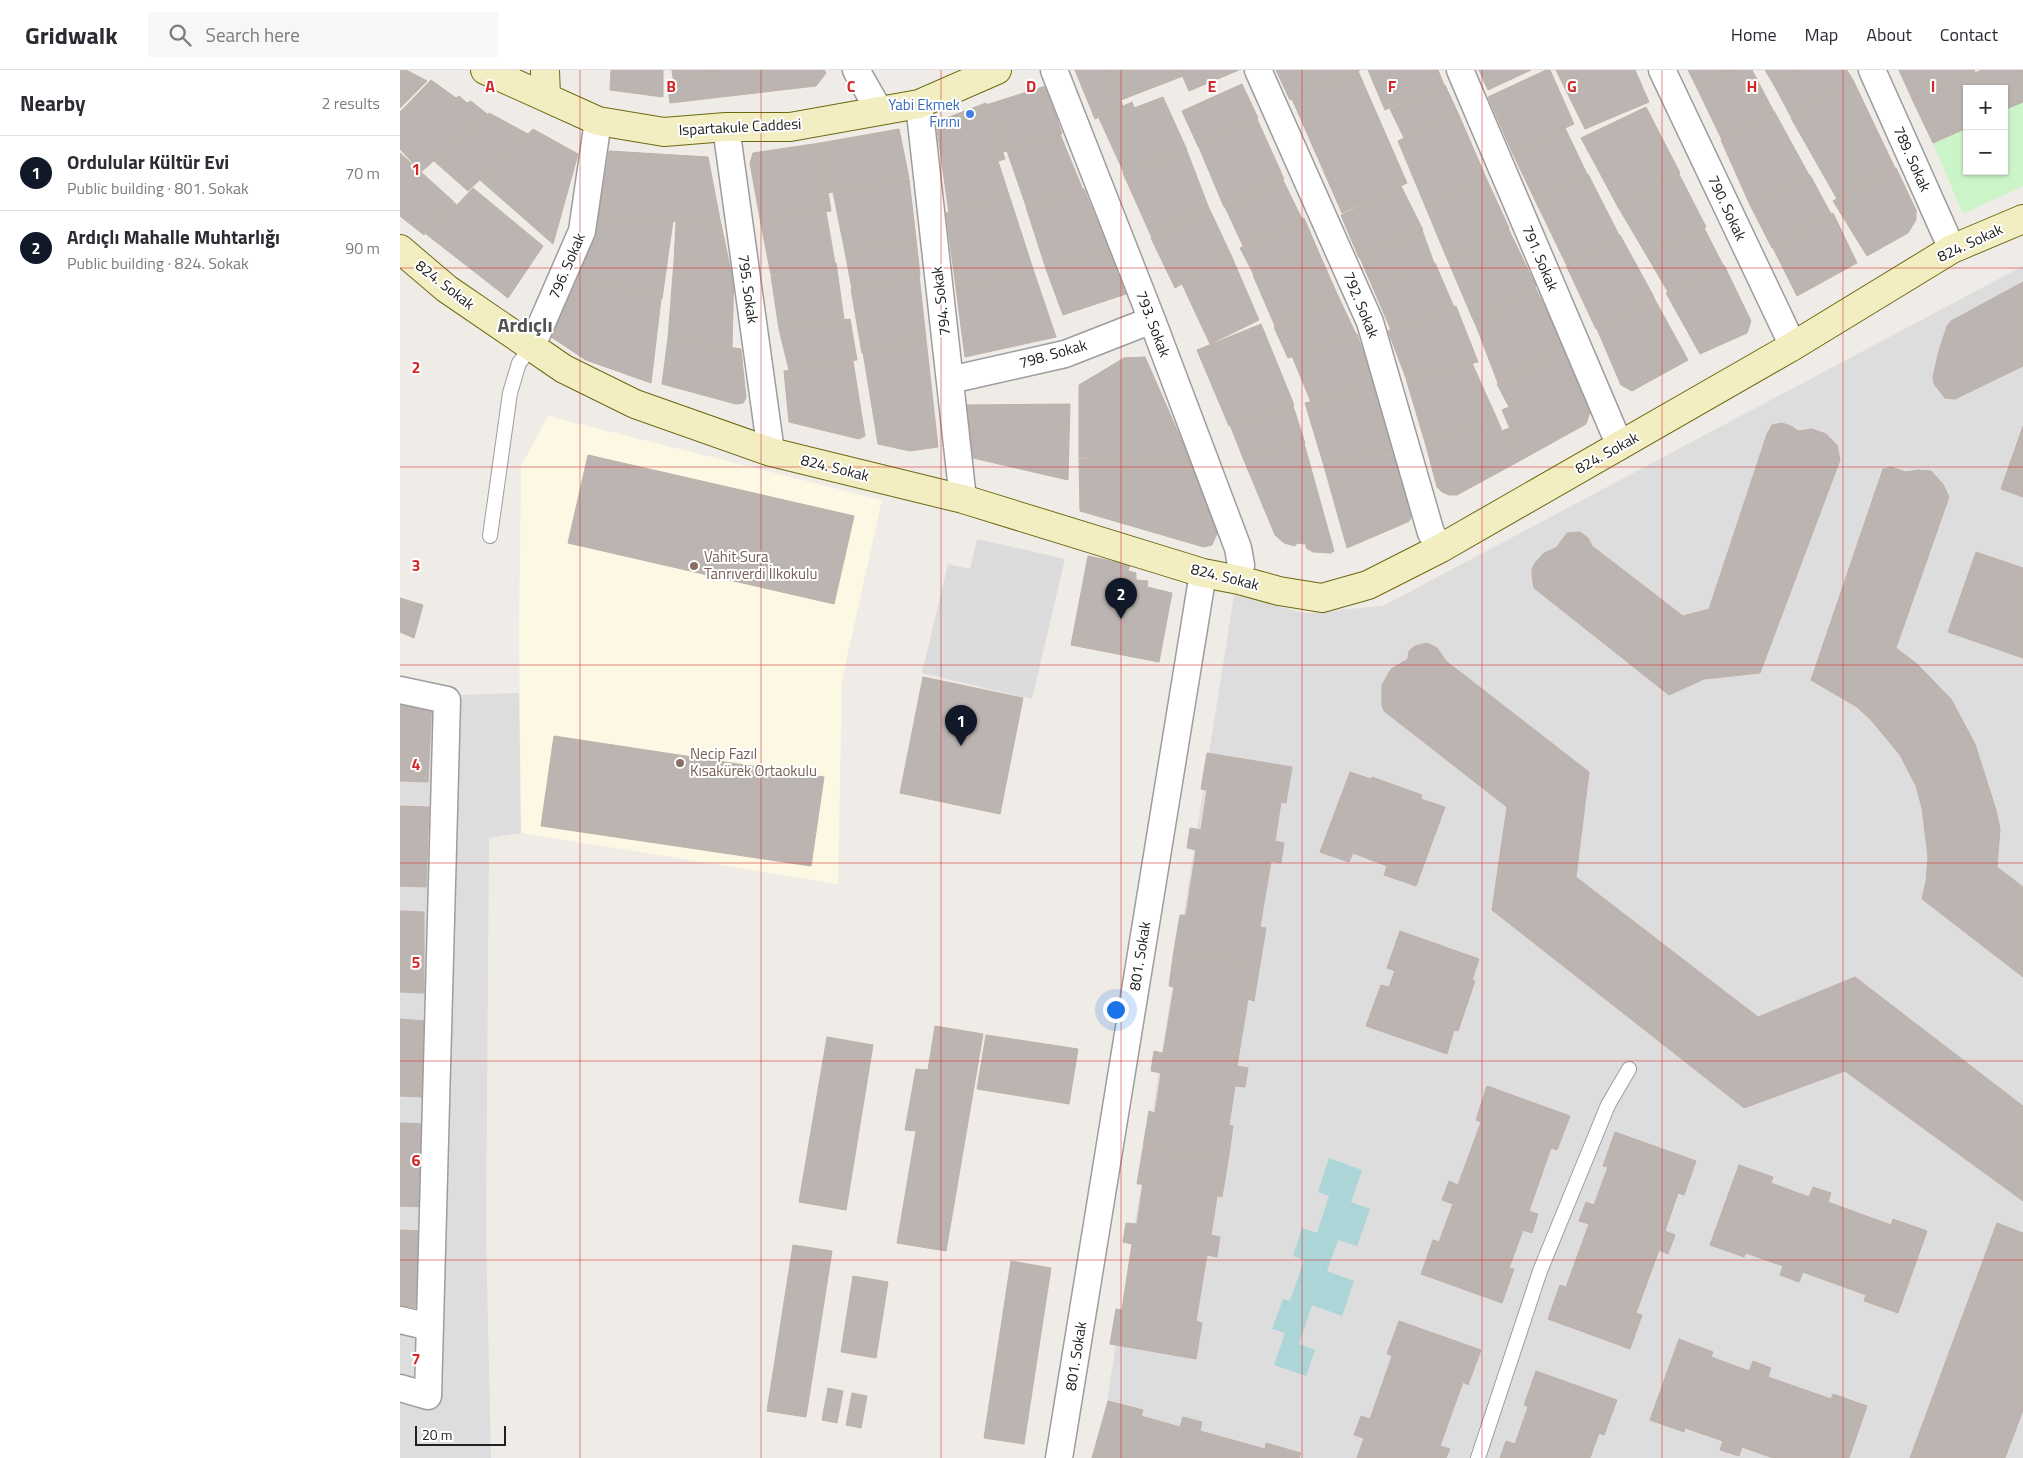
<!DOCTYPE html>
<html lang="en">
<head>
<meta charset="utf-8">
<style>
  :root { --surface:#fff; --page:#f7f7f7; --text:#2b2b33; --muted:#7c7c81; --line:#e1e1e2; --accent:#111827 }
  body { margin:0; font-family:"Titillium Web",sans-serif; background:var(--page); color:var(--text) }
  .controls { position:absolute; right:15px; top:15px; display:grid; overflow:hidden; border-radius:0px; box-shadow:0 1px 4px #0004 }
  .controls button { width:45px; height:45px; display:grid; place-items:center; padding:0; border:0; border-bottom:1px solid var(--line); background:var(--surface); color:var(--text); font:25px sans-serif }
  .scale { position:absolute; left:15px; bottom:12px; width:91px; box-sizing:border-box; padding-left:5px; border:2px solid #202020; border-top:0; font-size:14px; line-height:18px; white-space:nowrap; color:#202020; -webkit-text-stroke:4px #fff; paint-order:stroke }
  .you { position:absolute; left:715px; top:939px; width:18px; height:18px; margin:-12px; border:4px solid #fff; border-radius:50%; background:#1a73e8; box-shadow:0 0 0 8px #1a73e833 }
  .badge { display:grid; place-items:center; width:32px; height:32px; border-radius:50%; background:var(--accent); color:#fff; font-size:16px; font-weight:700 }
  .pin { position:absolute; translate:-50% -41px; filter:drop-shadow(0 1px 2px #0008) }
  .pin::after { content:''; position:absolute; top:26px; width:18px; height:15px; background:inherit; clip-path:polygon(0 0,100% 0,50% 100%) }
  .list { margin:0; padding:0; list-style:none }
  h2 { display:flex; justify-content:space-between; align-items:center; height:65px; margin:0; padding:0 20px; font-size:21px }
  h2 small { font-size:16px; font-weight:400; color:var(--muted) }
  .list li { display:grid; grid-template-columns:32px 1fr auto; gap:15px; align-items:center; box-sizing:border-box; height:75px; padding:0 20px; border-top:1px solid var(--line) }
  .list b { display:block; font-size:19px; white-space:nowrap }
  .list p { margin:0; font-size:16px; white-space:nowrap; color:var(--muted) }
  .list em { font-size:16px; font-style:normal; color:var(--muted) }
  .icon { flex:none; width:28px; height:28px; fill:none; stroke:currentColor; stroke-width:2; stroke-linecap:round; stroke-linejoin:round }
  .map { position:relative; flex:none; width:1623px; height:1388px; overflow:hidden }
  header { display:flex; align-items:center; gap:30px; box-sizing:border-box; height:70px; padding:0 25px; background:var(--surface); border-bottom:1px solid var(--line) }
  header strong { font-size:24px }
  nav { display:flex; gap:28px; margin-inline-start:auto; font-size:18px }
  .search { width:350px; height:45px; background:var(--page); display:flex; align-items:center; gap:12px; box-sizing:border-box; padding:0 18px; border-radius:0px; color:var(--muted); font-size:19px }
  main { display:flex }
  aside { flex:1; background:var(--surface) }
  .map>svg:first-child { display:block }
  .residential { fill:#dedddd }
  .education { fill:#fcf8e4 }
  .park { fill:#ccf4c9 }
  .parking { fill:#dcdcdc }
  .water { fill:#acd5d8 }
  .building { fill:#bcb4b0; stroke:#bfb1ab }
  .lines { fill:none; stroke-linecap:round; stroke-linejoin:round }
  .lane-casing { stroke:#9d9d9d; stroke-width:16 }
  .street-casing { stroke:#9d9d9d; stroke-width:29 }
  .secondary-casing { stroke:#6d6911; stroke-width:30 }
  .lane { stroke:#fff; stroke-width:14 }
  .street { stroke:#fff; stroke-width:26 }
  .secondary { stroke:#f3eec1; stroke-width:28 }
  .grid { fill:none; stroke:#d62828; stroke-width:1; stroke-opacity:0.55 }
  .shop-dot { fill:#3f7fe0; stroke:#fff; stroke-width:2 }
  .education-dot { fill:#8d6e63; stroke:#fff; stroke-width:2 }
  .labels { text-anchor:middle; stroke-width:4; stroke-linejoin:round; paint-order:stroke }
  .shop-label { font-size:15px; fill:#366cbe; stroke:#fff; text-anchor:end }
  .street-label { font-size:15px; fill:#202020; stroke:#fff }
  .education-label { font-size:15px; fill:#785e54; stroke:#fff; text-anchor:start }
  .district-label { font-size:20px; font-weight:bold; fill:#535353; stroke:#fff }
  .grid-label { font-size:16px; text-anchor:middle; font-weight:bold; fill:#d62828; stroke:#fff; stroke-width:4; stroke-linejoin:round; paint-order:stroke }
</style>
</head>
<body>
<header>
<strong>Gridwalk</strong>
<div class="search"><svg class="icon" aria-label="search" viewBox="0 0 24 24"><circle cx="10" cy="10" r="6"/><path d="M15 15l6 6"/></svg>Search here</div>
<nav><a>Home</a><a>Map</a><a>About</a><a>Contact</a></nav>
</header>
<main>
<aside>
<h2>Nearby<small>2 results</small></h2>
<ul class="list">
<li><span class="badge">1</span><div><b>Ordulular Kültür Evi</b><p>Public building · 801. Sokak</p></div><em>70 m</em></li>
<li><span class="badge">2</span><div><b>Ardıçlı Mahalle Muhtarlığı</b><p>Public building · 824. Sokak</p></div><em>90 m</em></li>
</ul>
</aside>
<div class="map">
<svg width="1623" height="1388" viewBox="0 0 1623 1388">
  <rect width="100%" height="100%" fill="#efebe7"/>
  <path class="residential" d="M1623 196V1388H698L834 525 904 543 983 536Z
    M0 611 62 625 119 623 121 763 89 768 86 1164 91 1388H0Z"/>
  <path class="education" d="M148 346 482 430 442 610 438 814 121 763 119 562 121 396Z"/>
  <path class="park" d="M1623 32V116L1563 144 1533 73 1567 58V101H1604V40Z"/>
  <path class="parking" d="M577 469 665 489 632 629 522 603 548 494 570 499Z"/>
  <path class="water" d="M929 1088 962 1100 951 1132 970 1139 957 1176 938 1170 927 1201 954 1211 942 1246 912 1235 899 1274 915 1280 906 1306 874 1295 885 1263 872 1259 883 1229 890 1231 904 1190 893 1186 902 1158 917 1163 929 1126 918 1122Z"/>
  <path class="building" d="M0 0H6L27 11 0 38Z
    M211 0H263V27L210 20Z
    M272 0H315L274 15Z
    M316 0H424L426 3 416 16 270 33 268 18Z
    M675 0H709L723 36 695 49Z
    M709 0H780L783 6 721 30Z
    M780 0H839L789 21Z
    M876 0H960L890 30Z
    M968 0H1038L1044 15 985 40Z
    M1079 0H1131L1088 20Z
    M1146 0H1150L1174 54 1112 82 1088 27Z
    M1156 0H1235L1249 32 1185 59Z
    M1288 0H1331L1297 18Z
    M1331 0H1352L1374 42 1322 70 1297 18Z
    M1365 0H1400L1374 15Z
    M1400 0H1447L1453 10 1391 47 1374 15Z
    M1499 0H1574L1575 2 1512 29Z
    M1582 0H1623V32L1604 40V19H1567V58L1533 73 1512 29Z
    M958 1 1007 113 942 143 892 29Z
    M31 10 56 28 59 26 67 33 71 31 87 44 21 102 0 79V42Z
    M1453 10 1495 98 1437 129 1391 48Z
    M842 14 858 48 798 76 782 41Z
    M1045 15 1058 43 1004 68 990 39Z
    M646 16 662 64 603 82 586 35Z
    M763 27 787 80 724 103 699 48 732 32 734 38Z
    M586 33 605 89 598 91 609 125 549 143 536 52Z
    M1246 37 1280 103 1218 137 1181 68Z
    M1374 41 1409 105 1350 135 1321 70Z
    M89 43 128 64 68 121 34 91Z
    M1058 43 1087 110 1026 138 998 71Z
    M857 49 884 109 824 137 798 75Z
    M1165 58 1187 104 1136 132 1112 82Z
    M133 59 178 84 153 174 80 110Z
    M499 59 509 108 428 123 420 73Z
    M660 64 683 120 626 136 607 81Z
    M420 73 431 141 360 149 350 93 353 83Z
    M209 81 308 87 321 155 198 146Z
    M787 81 808 136 752 168 723 103Z
    M0 83 53 131 24 165 0 146Z
    M1496 98 1516 140V150L1508 163 1467 186 1433 131Z
    M1188 104 1219 165 1166 194 1136 132Z
    M1279 104 1306 157 1247 186 1218 137Z
    M1410 105 1431 144 1372 178 1350 135Z
    M509 109 516 169 445 182 433 122Z
    M883 110 902 149 843 176 825 137Z
    M1087 110 1109 158 1048 191 1026 138Z
    M1001 116 1023 160 959 188 941 145Z
    M73 118 143 176 108 228 26 164 52 131 57 135Z
    M684 119 708 177 646 199 626 137Z
    M609 125 633 199 556 218 546 143Z
    M808 136 831 185 775 218 751 168Z
    M426 142 435 193 371 205 360 149Z
    M1433 143 1457 193 1397 226 1373 178Z
    M198 146 273 151 262 229 171 205Z
    M904 148 916 176 854 205 840 178Z
    M276 152 321 154 330 197 274 191Z
    M1108 158 1136 216 1075 254 1048 191Z
    M1304 158 1323 195 1268 222 1247 186Z
    M1022 160 1034 193 973 218 960 188Z
    M1220 165 1254 227 1196 259 1166 195Z
    M516 169 520 205 452 219 445 182Z
    M916 176 938 226 875 256 853 205Z
    M708 178 726 224 663 245 646 199Z
    M831 185 859 250 810 274 782 214Z
    M274 191 334 198 332 277 268 268Z
    M436 193 444 249 379 259 371 206Z
    M1035 193 1054 237 991 260 973 218Z
    M1324 195 1351 251 1347 263 1300 284 1266 223Z
    M633 199 656 267 565 287 556 218Z
    M170 204 261 229 251 313 186 290 145 263Z
    M519 205 526 269 462 283 451 219Z
    M1623 212V296L1555 329 1545 328 1534 314 1533 307 1538 284 1547 256 1551 251Z
    M1135 217 1165 278 1098 313 1075 253Z
    M938 226 956 264 888 288 874 257Z
    M1254 228 1288 290 1232 321 1221 315 1197 259Z
    M1056 236 1078 292 1006 308 988 261Z
    M450 249 457 290 389 300 379 259Z
    M861 254 894 335 829 356 797 280Z
    M957 264 975 316 911 332 892 286Z
    M268 268 341 279 346 328 343 333 336 334 262 314Z
    M526 269 538 377 510 381 478 374 463 282Z
    M1165 279 1192 336 1186 354 1123 389 1102 340 1109 337 1097 314Z
    M745 287 789 387 679 388V315L724 288Z
    M453 291 465 366 459 369 389 352 384 301Z
    M1072 293 1097 349 1025 372 1006 309Z
    M974 316 993 378 924 396 905 333Z
    M670 334 668 410 573 388 566 335Z
    M893 336 905 373 843 388 830 355Z
    M1097 349 1102 361 1109 358 1123 389 1057 425H1049L1042 422 1037 417 1025 372Z
    M1382 353 1391 356 1398 361 1412 359 1426 364 1437 375 1440 390 1360 603 1304 609 1269 625 1134 518 1132 506V499L1135 493 1144 483 1156 478 1167 463 1180 462 1188 468 1192 476 1283 546 1309 539 1367 364 1372 355Z
    M1623 356V427L1601 419Z
    M904 373 934 481 931 483 913 482 906 478V474L897 473 895 476 884 473 875 465 843 388Z
    M993 378 1012 440V446L1009 451 1003 454 947 478 924 396Z
    M188 385 454 446 434 534 168 473Z
    M791 387 818 461 812 475 803 477 797 475 680 441 679 389Z
    M1491 397 1506 402 1518 400 1531 401 1543 414 1549 427 1496 578 1517 594 1551 629 1575 674 1596 740 1600 759 1597 797 1623 817V907L1522 829 1526 811 1528 787 1522 738 1516 716 1500 685 1471 650 1457 637 1411 610 1483 399Z
    M1576 482 1623 498V588L1548 562Z
    M688 486 730 495 728 501 736 503V510L748 511 747 517 772 523 759 592 671 575Z
    M0 528 23 535 14 568 0 562Z
    M1027 573 1037 578 1046 591 1189 702 1176 807 1358 947 1455 907 1623 1036V1131L1445 1001 1344 1038 1092 840 1107 737 984 641 982 635V615L991 599 1008 589 1009 581 1015 576Z
    M523 607 623 628 600 744 500 723Z
    M0 626 32 628 28 712 0 711Z
    M154 666 424 707 411 796 141 756Z
    M807 683 892 697 886 733 881 732 875 771 884 773 881 793 871 791 860 857 866 858 860 894 774 880 780 845H786L796 780 787 778 790 758 801 760 807 720 801 719Z
    M950 702 971 709 972 707 1022 725 1021 729 1045 737 1016 816 984 805 987 796 953 783 949 792 920 782Z
    M0 736 29 737 26 817 0 816Z
    M0 841 24 842V923L0 922Z
    M1000 861 1079 889 1072 910 1075 911 1058 961 1054 960 1047 984 966 956 981 915 989 917 995 901 987 898Z
    M774 880 860 894 854 931 848 929 837 996 848 998 845 1017 835 1016 829 1055 833 1056 828 1091 743 1077 749 1041 755 1043 761 1003 751 1001 754 981 763 983 774 917 769 916Z
    M0 949 26 951 22 1027 0 1026Z
    M535 956 583 964 546 1181 497 1173 516 1061 505 1060 516 999 528 1000Z
    M586 965 678 979 669 1034 577 1019Z
    M427 967 473 975 446 1140 399 1132Z
    M1087 1016 1170 1046 1157 1080 1151 1078 1129 1141 1138 1144 1132 1163 1123 1160 1109 1198 1114 1199 1102 1233 1021 1204 1033 1170 1039 1172 1053 1134 1042 1130 1049 1111 1058 1115 1081 1052 1076 1050Z
    M0 1053 27 1054 25 1137 0 1136Z
    M1215 1062 1296 1091 1284 1125 1278 1123 1265 1161 1275 1165 1268 1184 1259 1180 1236 1243 1242 1245 1230 1279 1148 1249 1160 1215 1166 1217 1189 1154 1179 1151 1186 1132 1194 1135 1208 1097 1203 1096Z
    M743 1078 828 1091 822 1127 817 1126 811 1165 820 1167 817 1187 807 1185 796 1251 802 1253 796 1289 710 1274 716 1239 722 1240 732 1174 723 1172 726 1153 737 1154 743 1114H737Z
    M1339 1095 1373 1107 1371 1113 1409 1127 1413 1117 1431 1123 1428 1132 1491 1155 1493 1149 1527 1161 1498 1243 1464 1231 1466 1225 1403 1202 1399 1212 1380 1205 1383 1196 1346 1183 1344 1187 1310 1175Z
    M1597 1153 1623 1163V1340L1605 1388H1510Z
    M0 1160 23 1161 19 1238 0 1236Z
    M393 1175 432 1181 406 1347 367 1341Z
    M611 1191 651 1198 624 1374 584 1368Z
    M453 1206 488 1212 476 1288 441 1282Z
    M999 1251 1081 1280 1068 1315 1063 1312 1040 1376 1050 1379 1046 1388H957L964 1368 954 1365 961 1346 970 1349 992 1286 987 1284Z
    M1279 1269 1313 1282 1311 1287 1349 1301 1353 1291 1371 1298 1368 1307 1431 1329 1433 1324 1467 1336 1449 1388H1373L1342 1377 1339 1386 1320 1380 1323 1371 1285 1358 1284 1362 1250 1350Z
    M1136 1301 1217 1330 1204 1365 1199 1363 1190 1388H1100L1106 1371 1115 1374 1128 1337 1124 1335Z
    M428 1318 443 1321 437 1353 422 1350Z
    M452 1323 467 1326 461 1358 446 1355Z
    M708 1331 743 1340 741 1346 780 1357 783 1347 802 1352 800 1361 865 1379 866 1373 901 1383 899 1388H692Z"/>
  <g class="lines">
    <defs>
      <path id="lane" d="M90 466 110 323 119 293 131 278
        M1078 1388 1140 1201 1208 1035 1229 999"/>
      <path id="street" d="M456 0 479 40
        M654 0 752 250 838 478 841 495 839 510
        M858 0 970 252 1031 463 1041 478
        M1060 0 1220 376
        M1262 0 1393 276
        M1472 0 1552 179
        M519 34 563 429
        M326 57 371 382
        M131 278 182 161 198 51
        M550 310 665 284 752 250
        M0 620 47 630 28 1326 0 1318
        M0 1250 30 1257
        M659 1388 803 503"/>
      <path id="secondary" d="M85 0 198 51 264 62 326 57H390L519 34 597 0
        M145 0 146 26
        M0 179 47 219 164 299 235 334 371 382 563 429 803 503 839 510 879 521 922 528 968 515 1041 478 1393 276 1552 179 1623 149"/>
    </defs>
    <use href="#lane" class="lane-casing"/>
    <use href="#street" class="street-casing"/>
    <use href="#secondary" class="secondary-casing"/>
    <use href="#lane" class="lane"/>
    <use href="#street" class="street"/>
    <use href="#secondary" class="secondary"/>
  </g>
  <path class="grid" d="M180 0V1388M361 0V1388M541 0V1388M721 0V1388M902 0V1388M1082 0V1388M1262 0V1388M1443 0V1388M0 198H1623M0 397H1623M0 595H1623M0 793H1623M0 991H1623M0 1190H1623"/>
  <circle class="shop-dot" cx="570" cy="44" r="5"/>
  <g class="education-dot">
    <circle cx="294" cy="496" r="5"/>
    <circle cx="280" cy="693" r="5"/>
  </g>
  <g class="labels">
    <g class="shop-label">
      <text x="560" y="40">Yabi Ekmek<tspan x="560" dy="17">Fırını</tspan></text>
    </g>
    <g class="street-label">
      <text transform="translate(340 57) rotate(-3)" y="5">Ispartakule Caddesi</text>
      <text transform="translate(1512 89) rotate(66)" y="5">789. Sokak</text>
      <text transform="translate(1327 138) rotate(65)" y="5">790. Sokak</text>
      <text transform="translate(1570 173) rotate(-25)" y="5">824. Sokak</text>
      <text transform="translate(1140 188) rotate(67)" y="5">791. Sokak</text>
      <text transform="translate(167 196) rotate(-67)" y="5">796. Sokak</text>
      <text transform="translate(45 215) rotate(38)" y="5">824. Sokak</text>
      <text transform="translate(348 219) rotate(82)" y="5">795. Sokak</text>
      <text transform="translate(541 231) rotate(-97)" y="5">794. Sokak</text>
      <text transform="translate(961 235) rotate(68)" y="5">792. Sokak</text>
      <text transform="translate(753 254) rotate(69)" y="5">793. Sokak</text>
      <text transform="translate(653 284) rotate(-16)" y="5">798. Sokak</text>
      <text transform="translate(1207 383) rotate(-29)" y="5">824. Sokak</text>
      <text transform="translate(435 398) rotate(14)" y="5">824. Sokak</text>
      <text transform="translate(825 507) rotate(14)" y="5">824. Sokak</text>
      <text transform="translate(740 886) rotate(-81)" y="5">801. Sokak</text>
      <text transform="translate(676 1286) rotate(-81)" y="5">801. Sokak</text>
    </g>
    <g class="education-label">
      <text x="304" y="492">Vahit Sura<tspan x="304" dy="17">Tanrıverdi İlkokulu</tspan></text>
      <text x="290" y="689">Necip Fazıl<tspan x="290" dy="17">Kısakürek Ortaokulu</tspan></text>
    </g>
    <g class="district-label">
      <text x="125" y="262">Ardıçlı</text>
    </g>
  </g>
  <g class="grid-label">
    <text x="90" y="22">A</text>
    <text x="271" y="22">B</text>
    <text x="451" y="22">C</text>
    <text x="631" y="22">D</text>
    <text x="812" y="22">E</text>
    <text x="992" y="22">F</text>
    <text x="1172" y="22">G</text>
    <text x="1352" y="22">H</text>
    <text x="1533" y="22">I</text>
    <text x="16" y="105">1</text>
    <text x="16" y="303">2</text>
    <text x="16" y="501">3</text>
    <text x="16" y="700">4</text>
    <text x="16" y="898">5</text>
    <text x="16" y="1096">6</text>
    <text x="16" y="1295">7</text>
  </g>
</svg>
<div class="controls">
<button>+</button>
<button>−</button>
</div>
<div class="scale">20 m</div>
<div class="you"></div>
<div class="pin badge" style="left:561px;top:676px">1</div>
<div class="pin badge" style="left:721px;top:549px">2</div>
</div>
</main>
</body>
</html>
